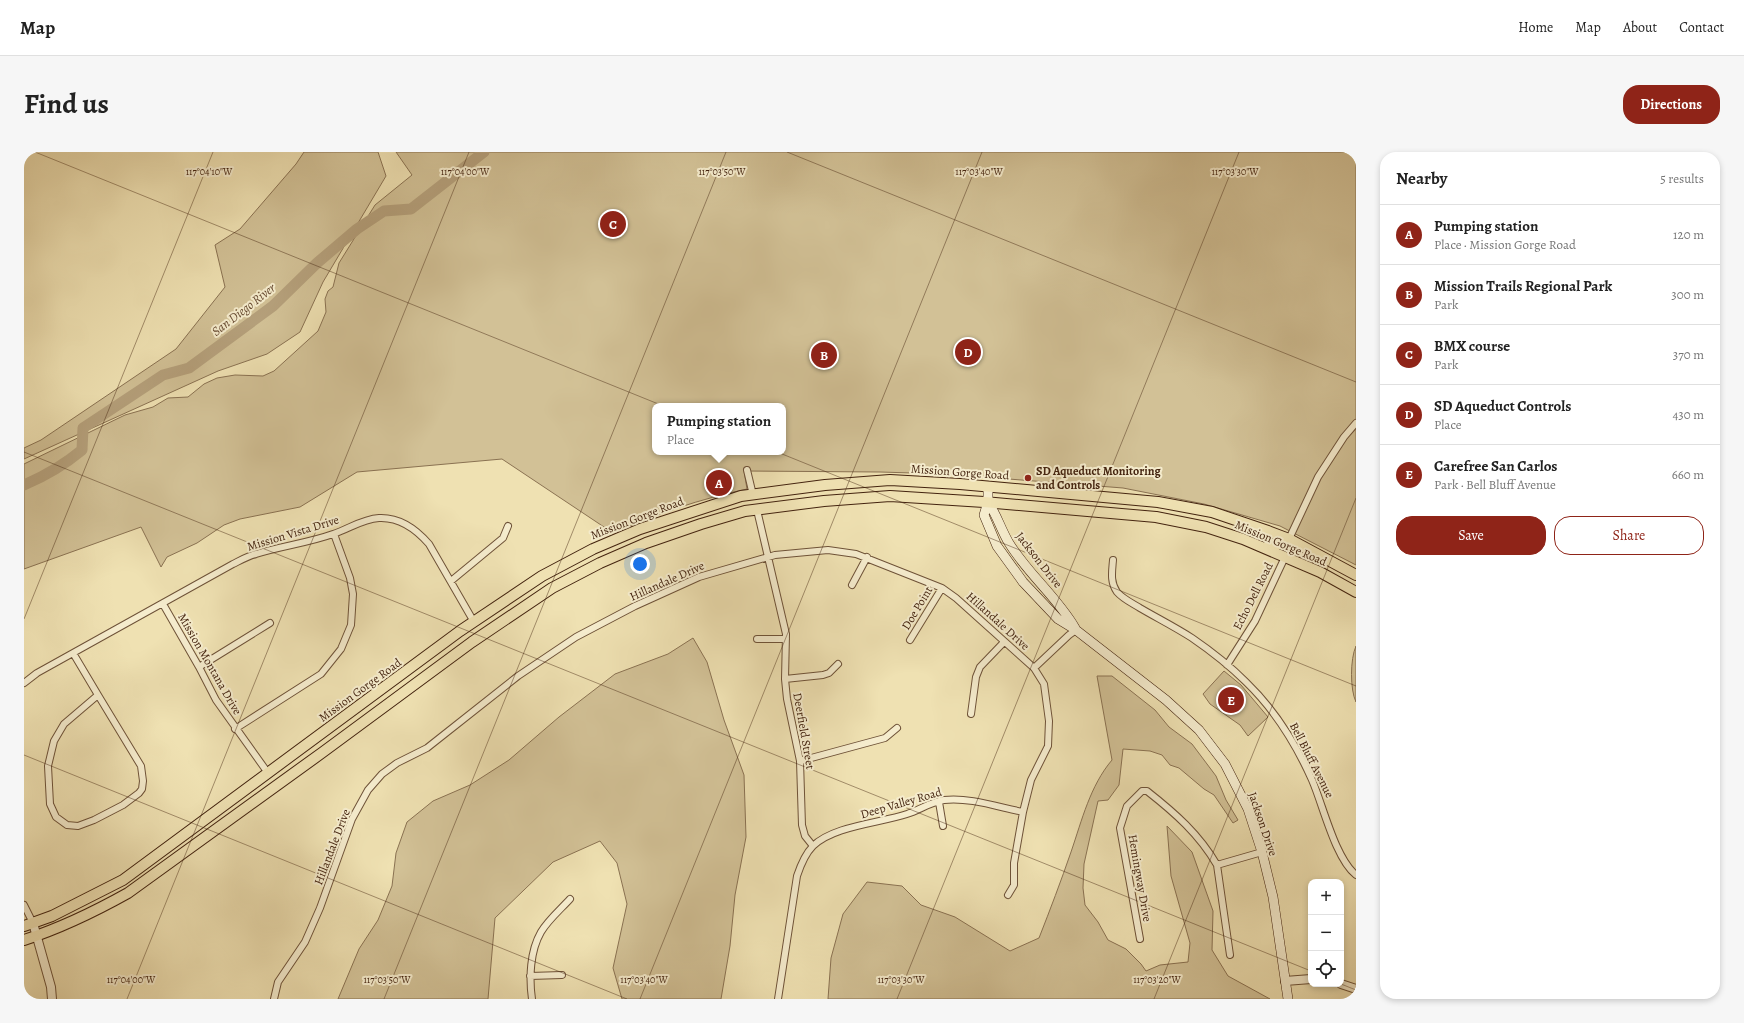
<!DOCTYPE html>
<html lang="en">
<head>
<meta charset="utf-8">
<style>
  :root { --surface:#fff; --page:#f6f6f6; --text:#222; --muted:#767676; --line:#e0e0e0; --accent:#8f2418 }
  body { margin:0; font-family:Alegreya,serif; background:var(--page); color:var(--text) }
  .controls { position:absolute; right:12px; bottom:12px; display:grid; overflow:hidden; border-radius:8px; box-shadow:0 2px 6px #0003 }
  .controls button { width:36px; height:36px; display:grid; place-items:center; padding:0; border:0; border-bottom:1px solid var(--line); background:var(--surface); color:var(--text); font:20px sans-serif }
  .you { position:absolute; left:616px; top:412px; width:14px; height:14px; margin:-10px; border:3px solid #fff; border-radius:50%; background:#1a73e8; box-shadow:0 0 0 6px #1a73e833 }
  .badge { display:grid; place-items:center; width:26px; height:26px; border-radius:50%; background:var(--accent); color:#fff; font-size:13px; font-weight:700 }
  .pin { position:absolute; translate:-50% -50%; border:2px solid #fff; box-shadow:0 1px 4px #0006 }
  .popup { position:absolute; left:628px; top:251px; width:134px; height:52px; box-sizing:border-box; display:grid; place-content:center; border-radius:8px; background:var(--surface); filter:drop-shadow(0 1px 3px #0005); font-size:13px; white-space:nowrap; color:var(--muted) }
  .popup b { font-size:15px; color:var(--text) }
  .popup::after { content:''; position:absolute; left:50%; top:100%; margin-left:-8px; border:8px solid transparent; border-top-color:var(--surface) }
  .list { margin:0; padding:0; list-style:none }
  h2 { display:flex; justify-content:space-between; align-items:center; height:52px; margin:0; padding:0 16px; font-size:17px }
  h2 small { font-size:13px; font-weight:400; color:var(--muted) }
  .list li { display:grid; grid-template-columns:26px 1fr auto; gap:12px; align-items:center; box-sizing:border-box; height:60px; padding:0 16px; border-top:1px solid var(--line) }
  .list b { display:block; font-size:15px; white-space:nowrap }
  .list p { margin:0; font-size:13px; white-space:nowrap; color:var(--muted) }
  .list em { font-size:13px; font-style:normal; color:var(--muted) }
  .actions { display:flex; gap:8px; padding:12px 16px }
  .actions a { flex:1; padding:9px 0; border:1px solid var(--accent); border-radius:16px; text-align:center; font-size:14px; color:var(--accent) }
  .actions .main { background:var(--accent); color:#fff }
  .icon { flex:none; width:22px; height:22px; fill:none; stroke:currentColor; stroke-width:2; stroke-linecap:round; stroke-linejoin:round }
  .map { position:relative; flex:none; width:1332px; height:847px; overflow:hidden; border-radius:16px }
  header { display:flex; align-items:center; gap:24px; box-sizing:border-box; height:56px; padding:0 20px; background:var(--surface); border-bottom:1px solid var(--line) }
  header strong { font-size:19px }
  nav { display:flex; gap:22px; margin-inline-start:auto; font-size:14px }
  .intro { display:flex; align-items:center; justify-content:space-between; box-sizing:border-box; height:96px; padding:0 24px }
  h1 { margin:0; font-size:28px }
  .button { padding:10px 18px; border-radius:16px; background:var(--accent); color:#fff; font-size:14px; font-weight:700 }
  main { display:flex; gap:24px; padding:0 24px }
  aside { flex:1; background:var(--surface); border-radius:16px; box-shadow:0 2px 6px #0003 }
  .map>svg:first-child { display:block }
  .green { fill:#d2c196; stroke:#8a7252; fill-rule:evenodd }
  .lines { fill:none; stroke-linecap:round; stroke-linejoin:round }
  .river { stroke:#b5a07b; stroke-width:11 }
  .minor-casing { stroke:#6e5238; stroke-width:8 }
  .tertiary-casing { stroke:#6e5238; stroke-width:10 }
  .secondary-casing { stroke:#43230f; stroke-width:10 }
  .primary-casing { stroke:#43230f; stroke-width:12 }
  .minor { stroke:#f5eccd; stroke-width:6 }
  .tertiary { stroke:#f5eccd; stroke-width:8 }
  .secondary { stroke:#f5eccd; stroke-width:9 }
  .primary { stroke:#efe1b2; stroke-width:10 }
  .ticks { fill:none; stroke:#43230f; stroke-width:1; stroke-opacity:0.45 }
  .poi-dot { fill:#8f2418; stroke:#f5eccd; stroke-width:1.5 }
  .labels { text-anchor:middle; stroke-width:4; stroke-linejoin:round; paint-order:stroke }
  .poi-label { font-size:12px; font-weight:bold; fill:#43230f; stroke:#f5eccd; text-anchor:start }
  .street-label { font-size:12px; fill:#43230f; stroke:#f5eccd }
  .water-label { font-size:13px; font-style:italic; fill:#65482f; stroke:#f5eccd }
  .ticks-label { font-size:10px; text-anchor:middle; fill:#43230f; stroke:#f5eccd; stroke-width:4; stroke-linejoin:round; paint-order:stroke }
</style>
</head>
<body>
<header>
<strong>Map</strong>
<nav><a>Home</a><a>Map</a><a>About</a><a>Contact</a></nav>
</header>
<div class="intro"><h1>Find us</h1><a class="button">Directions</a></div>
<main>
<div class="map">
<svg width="1332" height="847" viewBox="0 0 1332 847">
  <rect width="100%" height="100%" fill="#efe1b2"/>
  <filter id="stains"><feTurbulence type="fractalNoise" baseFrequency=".005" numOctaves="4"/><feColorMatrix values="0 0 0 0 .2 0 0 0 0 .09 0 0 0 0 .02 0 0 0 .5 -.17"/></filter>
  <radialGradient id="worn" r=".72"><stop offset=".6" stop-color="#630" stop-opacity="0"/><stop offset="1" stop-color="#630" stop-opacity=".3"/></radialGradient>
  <path class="green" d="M280 0H354L362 24 299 130 276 180 243 202 194 219 0 307V296L17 288 152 197 201 135 191 93 216 77 272 12Z
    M372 0H1332V413L1256 374 1180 352 1099 336 921 322 856 320 720 319 723 337C676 347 632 362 589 381L478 307 333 320 276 355 216 367 200 373 173 391 143 405 137 415 117 375 0 417V312L101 263 129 255 144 246 164 245 180 232 193 226 211 223 239 224 250 219 294 179 302 160 301 147 304 139 309 135 315 111 351 53 388 23ZM631 254H759V300H631Z
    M669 486 683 510 700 568 720 623 722 685 711 743 706 794 697 847H598L589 816 603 752 593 711 576 689 529 710 471 766 464 847H314L335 797 354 768 368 734 372 701 383 670 409 649 446 633 485 608 535 565 591 522 644 502Z
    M1332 494V550C1326 538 1326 507 1332 494Z
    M1200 519 1217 533 1244 565 1224 584 1216 573 1186 552 1179 542Z
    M1073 524H1088L1131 558 1145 575 1168 592 1192 624 1202 648 1214 668 1209 671 1190 643 1180 637 1155 616 1146 613 1138 603 1126 599 1099 597 1095 633 1084 648 1074 649 1060 712 1059 736 1061 753 1074 770 1084 788 1102 797 1117 812 1122 819 1136 813 1164 810 1166 791 1147 724 1143 674 1168 700 1189 759 1188 798 1204 824 1246 847H804L807 806 819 762 843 730 878 734 897 753 931 765 986 799 1015 786C1026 758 1037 729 1047 700 1058 668 1066 634 1088 608Z"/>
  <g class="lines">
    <path class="river" d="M0 333C21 324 40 313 58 298L59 276 139 223 165 216 249 154 293 111 333 77 360 59 387 57 460 0"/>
    <defs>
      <path id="minor" d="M723 318 729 343
        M733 358 762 482 761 527 763 547 776 609 778 673 781 684 789 694
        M1265 387 1294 325 1320 285 1332 271
        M1089 408C1088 420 1086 430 1093 440 1099 447 1108 451 1116 456 1133 466 1151 475 1168 486 1187 499 1206 514 1222 530 1250 557 1272 592 1288 628 1299 653 1311 706 1332 723
        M427 429 479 386 484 374
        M828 433 843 405
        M139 452 175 515 192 548 244 621
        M733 487H762
        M886 488 918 436
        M49 501 74 543
        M1203 513 1231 469 1261 405
        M175 515 246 471
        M1010 516 1045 483 1052 478
        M761 527 799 523 805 521 814 512
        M0 531 13 521 209 412C217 408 224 404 232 402 257 394 284 391 309 382 325 377 338 367 355 366 376 365 392 377 405 392L450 470
        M74 543 117 614 119 629 118 637 115 641 99 653 70 668 54 674 43 673 32 665 26 652 24 614 30 589 40 572Z
        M947 562 952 525 956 515 980 490
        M211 577 297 522 317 497 327 473 329 442 326 426 310 382
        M776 609 861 586 873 576
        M915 650 919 674
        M1193 713 1238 700
        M0 753 9 771
        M1116 787 1096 676 1103 654 1118 639H1123C1151 661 1175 682 1193 713L1206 803
        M506 824 538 823
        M250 847 254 830 281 790 296 756 328 667 344 638 358 622 373 611 403 596 494 524 552 485 611 454 675 425 751 403 804 398 832 402 918 436 932 446 1010 516 1020 532 1025 569 1024 594 1007 628 999 660 990 711V733L984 743
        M508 847C505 826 506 799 517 780 524 768 537 757 546 747
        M754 847 773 724C776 715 782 701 789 694 809 674 856 671 883 662 896 658 906 650 920 648 945 645 974 655 999 660"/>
      <path id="tertiary" d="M9 771 27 835 28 847
        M1261 829 1287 827
        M1317 832 1332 837"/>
      <path id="secondary" d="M964 335V350L960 363 973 394 999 430 1034 467 1052 478 1142 548 1175 578 1201 612 1224 657 1238 700 1249 745 1264 847
        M964 350C973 363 977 378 985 391 1004 422 1033 445 1051 476"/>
      <path id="primary" d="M1241 396 1247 392H1261L1265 387
        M0 774 28 764 99 728 436 479 518 424 569 397 616 377 717 344 801 333 866 328 936 332 1134 350 1188 360 1244 379 1265 387 1332 423
        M0 788C37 776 70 760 104 741L299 600 448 490 528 436 576 411 622 391 677 372 721 359 800 349 866 344 960 350 1132 365 1182 375 1219 387 1296 420 1332 440"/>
    </defs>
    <use href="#minor" class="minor-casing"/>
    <use href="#tertiary" class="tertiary-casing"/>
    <use href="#secondary" class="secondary-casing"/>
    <use href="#primary" class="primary-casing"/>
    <use href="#minor" class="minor"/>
    <use href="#tertiary" class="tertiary"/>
    <use href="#secondary" class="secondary"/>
    <use href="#primary" class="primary"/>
  </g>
  <path class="ticks" d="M11 0 1332 534M763 0 1332 230M0 300 1287 819M0 467 189 0M0 603 603 847M1317 832 1332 838M103 847 445 0M360 847 702 0M616 847 958 0M873 847 1215 0M1130 847 1332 346"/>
  <circle class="poi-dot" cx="1004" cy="326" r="4"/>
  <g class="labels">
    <g class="poi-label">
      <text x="1012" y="323">SD Aqueduct Monitoring<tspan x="1012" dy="14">and Controls</tspan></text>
    </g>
    <g class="street-label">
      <text transform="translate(936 320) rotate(4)" y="4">Mission Gorge Road</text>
      <text transform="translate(613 366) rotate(-21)" y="4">Mission Gorge Road</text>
      <text transform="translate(269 381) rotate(-17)" y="4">Mission Vista Drive</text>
      <text transform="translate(1257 391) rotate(23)" y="4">Mission Gorge Road</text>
      <text transform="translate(1015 408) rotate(52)" y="4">Jackson Drive</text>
      <text transform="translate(643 429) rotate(-24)" y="4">Hillandale Drive</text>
      <text transform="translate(1229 444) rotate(-63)" y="4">Echo Dell Road</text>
      <text transform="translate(893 456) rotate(-59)" y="4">Doe Point</text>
      <text transform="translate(974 469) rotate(42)" y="4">Hillandale Drive</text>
      <text transform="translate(186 512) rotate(60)" y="4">Mission Montana Drive</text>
      <text transform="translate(336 538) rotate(-36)" y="4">Mission Gorge Road</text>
      <text transform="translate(780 579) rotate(80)" y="4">Deerfield Street</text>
      <text transform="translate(1288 608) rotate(63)" y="4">Bell Bluff Avenue</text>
      <text transform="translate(877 651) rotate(-16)" y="4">Deep Valley Road</text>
      <text transform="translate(1239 672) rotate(71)" y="4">Jackson Drive</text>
      <text transform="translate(308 695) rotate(-69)" y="4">Hillandale Drive</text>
      <text transform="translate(1116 726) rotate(80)" y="4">Hemingway Drive</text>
    </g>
    <g class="water-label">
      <text transform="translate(219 157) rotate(-38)" y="5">San Diego River</text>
    </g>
  </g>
  <g class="ticks-label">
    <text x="185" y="23">117°04'10"W</text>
    <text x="441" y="23">117°04'00"W</text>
    <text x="698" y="23">117°03'50"W</text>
    <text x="955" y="23">117°03'40"W</text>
    <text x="1211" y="23">117°03'30"W</text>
    <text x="107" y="831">117°04'00"W</text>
    <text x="363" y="831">117°03'50"W</text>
    <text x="620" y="831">117°03'40"W</text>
    <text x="877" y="831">117°03'30"W</text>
    <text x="1133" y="831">117°03'20"W</text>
  </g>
  <rect width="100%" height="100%" filter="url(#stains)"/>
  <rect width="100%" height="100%" fill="url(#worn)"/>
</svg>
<div class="controls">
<button>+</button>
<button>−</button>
<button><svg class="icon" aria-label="locate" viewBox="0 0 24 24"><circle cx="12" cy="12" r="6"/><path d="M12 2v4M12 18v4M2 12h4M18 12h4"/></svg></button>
</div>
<div class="you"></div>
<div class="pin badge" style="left:695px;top:331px">A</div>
<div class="popup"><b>Pumping station</b>Place</div>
<div class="pin badge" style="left:800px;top:203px">B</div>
<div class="pin badge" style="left:589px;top:72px">C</div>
<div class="pin badge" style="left:944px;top:200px">D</div>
<div class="pin badge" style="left:1207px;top:548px">E</div>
</div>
<aside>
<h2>Nearby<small>5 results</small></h2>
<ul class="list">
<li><span class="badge">A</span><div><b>Pumping station</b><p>Place · Mission Gorge Road</p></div><em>120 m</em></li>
<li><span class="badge">B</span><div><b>Mission Trails Regional Park</b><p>Park</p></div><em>300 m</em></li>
<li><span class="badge">C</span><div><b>BMX course</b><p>Park</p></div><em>370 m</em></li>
<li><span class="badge">D</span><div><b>SD Aqueduct Controls</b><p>Place</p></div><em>430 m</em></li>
<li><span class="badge">E</span><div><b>Carefree San Carlos</b><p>Park · Bell Bluff Avenue</p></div><em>660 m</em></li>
</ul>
<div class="actions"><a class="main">Save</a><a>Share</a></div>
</aside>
</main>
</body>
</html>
